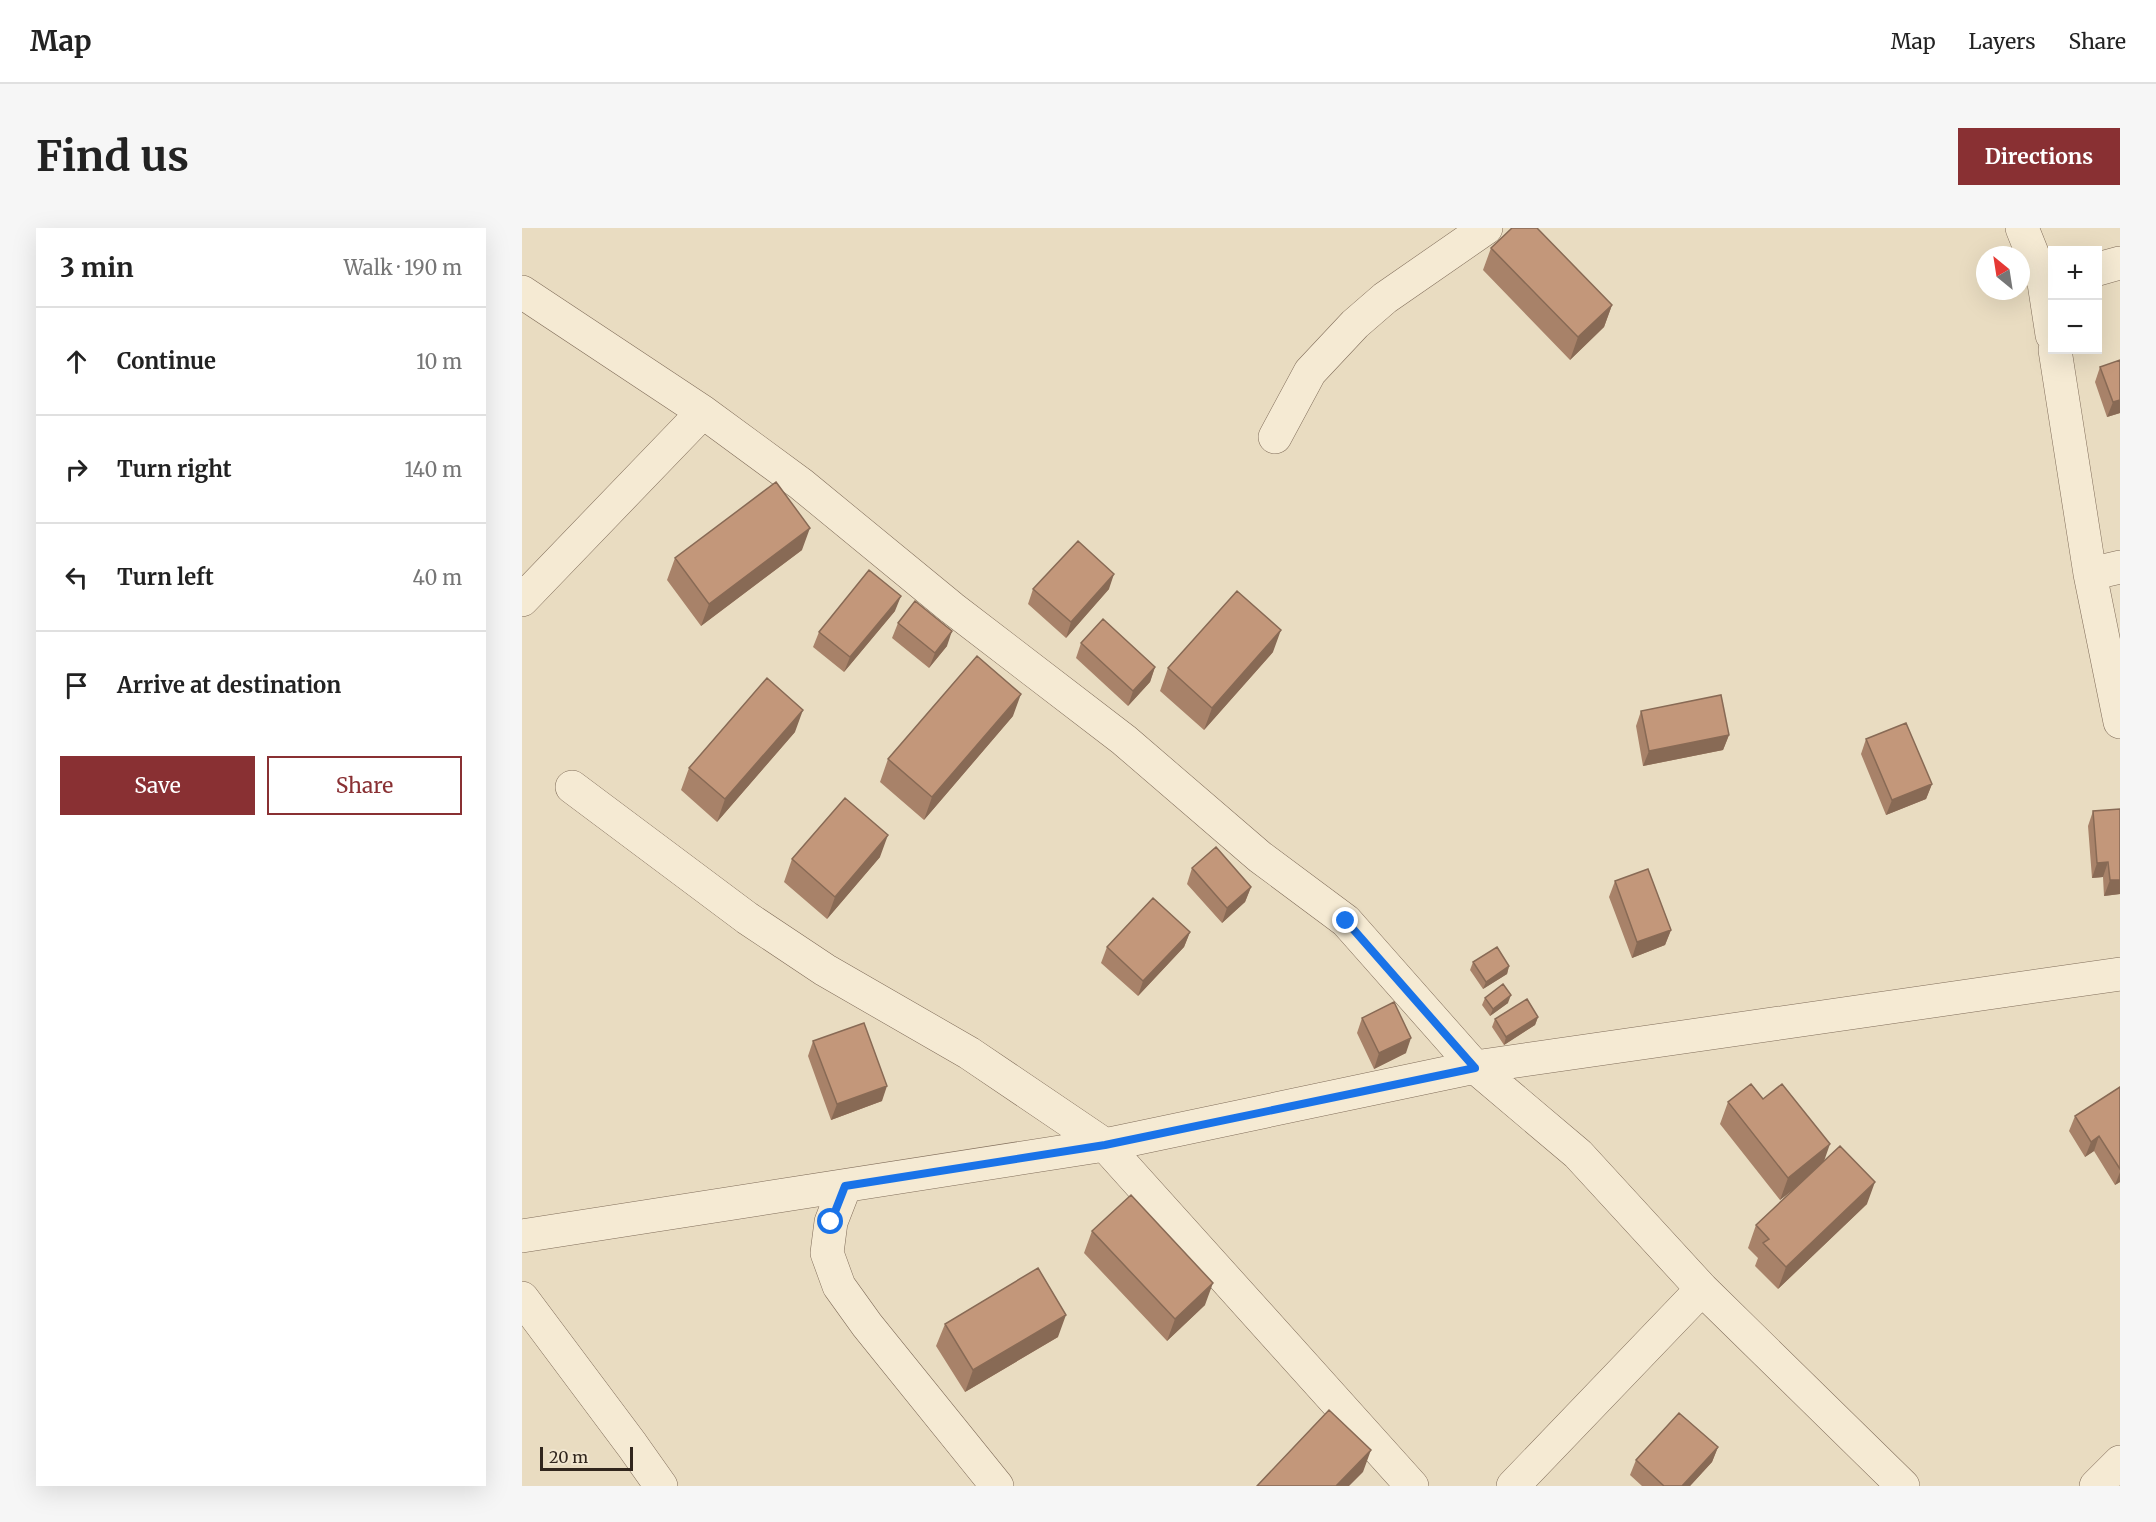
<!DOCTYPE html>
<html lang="en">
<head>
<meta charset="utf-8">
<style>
  :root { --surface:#fff; --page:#f6f6f6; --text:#222; --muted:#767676; --line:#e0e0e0; --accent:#893033 }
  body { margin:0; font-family:Merriweather,serif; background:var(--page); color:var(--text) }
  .controls { position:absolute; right:18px; top:18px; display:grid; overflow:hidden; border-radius:0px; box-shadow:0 6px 24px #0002 }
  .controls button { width:54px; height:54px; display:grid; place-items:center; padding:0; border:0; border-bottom:2px solid var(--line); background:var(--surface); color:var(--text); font:30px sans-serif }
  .compass { position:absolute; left:1454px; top:18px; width:54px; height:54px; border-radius:50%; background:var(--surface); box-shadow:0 6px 24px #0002; rotate:330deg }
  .scale { position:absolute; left:18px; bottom:15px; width:93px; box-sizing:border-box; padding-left:6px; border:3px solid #31261d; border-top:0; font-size:16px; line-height:21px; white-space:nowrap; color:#31261d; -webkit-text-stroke:4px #f1e6cf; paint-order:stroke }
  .stop { position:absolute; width:18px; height:18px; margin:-14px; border:4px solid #1a73e8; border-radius:50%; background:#fff }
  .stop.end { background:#1a73e8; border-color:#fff; box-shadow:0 2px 6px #0008 }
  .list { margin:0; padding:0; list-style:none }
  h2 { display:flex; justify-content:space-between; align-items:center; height:78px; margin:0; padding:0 24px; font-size:26px }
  h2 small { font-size:20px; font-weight:400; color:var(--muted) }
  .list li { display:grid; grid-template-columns:39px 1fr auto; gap:18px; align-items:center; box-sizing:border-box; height:108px; padding:0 24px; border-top:2px solid var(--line) }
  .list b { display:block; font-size:22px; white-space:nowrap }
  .list em { font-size:20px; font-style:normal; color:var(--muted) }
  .actions { display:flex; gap:12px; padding:18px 24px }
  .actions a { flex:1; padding:14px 0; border:2px solid var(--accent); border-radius:0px; text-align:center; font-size:21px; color:var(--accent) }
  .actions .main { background:var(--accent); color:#fff }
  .icon { flex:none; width:33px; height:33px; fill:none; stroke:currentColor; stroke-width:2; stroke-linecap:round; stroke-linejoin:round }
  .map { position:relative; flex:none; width:1598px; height:1258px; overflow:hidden; border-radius:0px }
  header { display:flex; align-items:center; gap:36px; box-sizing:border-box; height:84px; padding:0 30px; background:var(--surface); border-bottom:2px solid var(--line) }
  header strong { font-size:28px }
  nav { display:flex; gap:33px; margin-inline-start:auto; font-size:21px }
  .intro { display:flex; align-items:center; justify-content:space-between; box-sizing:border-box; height:144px; padding:0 36px }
  h1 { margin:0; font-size:42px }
  .button { padding:15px 27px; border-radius:0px; background:var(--accent); color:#fff; font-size:21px; font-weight:700 }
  main { display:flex; gap:36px; padding:0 36px }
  aside { flex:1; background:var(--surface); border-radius:0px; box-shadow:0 6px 24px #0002 }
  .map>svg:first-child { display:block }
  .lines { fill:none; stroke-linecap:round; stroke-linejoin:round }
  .minor-casing { stroke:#806d5a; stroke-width:34 }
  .minor { stroke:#f5ead3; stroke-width:33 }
  .wall { fill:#a88269 }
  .shaded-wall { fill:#886a55 }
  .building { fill:#c3977a; stroke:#886a55; stroke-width:1.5 }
  .route { stroke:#1a73e8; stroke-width:8 }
</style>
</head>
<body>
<header>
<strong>Map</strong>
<nav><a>Map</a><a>Layers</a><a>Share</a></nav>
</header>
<div class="intro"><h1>Find us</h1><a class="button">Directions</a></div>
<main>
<aside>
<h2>3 min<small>Walk · 190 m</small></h2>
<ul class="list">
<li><svg class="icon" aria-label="ahead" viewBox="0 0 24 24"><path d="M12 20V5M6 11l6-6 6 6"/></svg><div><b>Continue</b></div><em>10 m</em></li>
<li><svg class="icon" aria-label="right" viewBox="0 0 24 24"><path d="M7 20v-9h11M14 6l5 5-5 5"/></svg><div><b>Turn right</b></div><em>140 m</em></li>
<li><svg class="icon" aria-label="left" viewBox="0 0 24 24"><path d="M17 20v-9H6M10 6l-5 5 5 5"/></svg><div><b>Turn left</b></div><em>40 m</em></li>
<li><svg class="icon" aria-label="arrive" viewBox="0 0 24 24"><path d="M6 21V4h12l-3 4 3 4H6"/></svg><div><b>Arrive at destination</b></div></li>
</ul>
<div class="actions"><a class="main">Save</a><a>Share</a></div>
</aside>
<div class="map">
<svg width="1598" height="1258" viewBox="0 0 1598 1258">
  <rect width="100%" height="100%" fill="#e9dcc1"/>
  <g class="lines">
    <defs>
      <path id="minor" d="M1500 0 1522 55 1530 107
        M1576 41 1598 35
        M0 64 181 184 279 256 430 380 602 512 738 629 824 693 953 839 1056 926 1180 1061 1381 1258
        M1533 122 1568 346 1598 494
        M753 209 788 144 833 96 863 70 964 0
        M1568 346 1598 339
        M0 372 181 184
        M50 559 225 690 303 742 447 825 583 917 890 1258
        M323 958 309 994 305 1025 317 1058 345 1097 475 1258
        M0 1008 583 917 953 839 1598 746
        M0 1070 110 1217 139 1258
        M991 1258 1180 1061
        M1574 1258 1598 1234"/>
    </defs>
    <use href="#minor" class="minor-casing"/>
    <use href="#minor" class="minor"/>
  </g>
  <path class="wall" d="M969 20 1090 77 1082 99 1048 132 961 42Z
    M1578 139 1598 185 1585 189 1573 154Z
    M280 322 179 398 145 352 153 330Z
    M511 361H587L544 410 506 376Z
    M373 383 322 444 291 419 297 404Z
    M376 395 425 418 407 440 370 410Z
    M559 415 633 439 628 454 606 478 554 430Z
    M751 424 682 502 638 463 646 440Z
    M1119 483 1207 507 1201 522 1121 538 1114 498Z
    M491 488 402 592 358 554 366 531Z
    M273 504 195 594 159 562 167 540Z
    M1344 511 1410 556 1404 571 1364 587 1339 526Z
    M1598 581V666L1582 668 1581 649 1570 650 1566 598 1571 583Z
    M358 629 305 691 262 654 270 631Z
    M670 640 729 659 723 674 700 695 665 656Z
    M1093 653 1149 702 1143 717 1110 730 1087 669Z
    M668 704 662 719 616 768 579 735 585 719Z
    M951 734 987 738 985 746 961 761 948 742Z
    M963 770 986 775 968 788 960 777Z
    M1016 789 1013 797 982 817 970 799 973 791Z
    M840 790 884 825 852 841 835 805Z
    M291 813 360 873 309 892 286 828Z
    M1598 859V954L1593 957 1572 923 1563 929 1547 903 1553 888Z
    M1241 871 1345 976 1256 1061 1233 1038 1236 1030 1226 1020 1234 997 1278 956 1258 972 1198 896 1206 874Z
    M570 1003 683 1077 645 1113 562 1025Z
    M423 1096 536 1109 443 1164 414 1118Z
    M1196 1219 1190 1234 1168 1258H1120L1108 1247 1114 1232Z"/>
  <path class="shaded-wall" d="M1090 77 1082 99 1048 132 1056 109Z
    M1598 172V185L1585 189 1591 174Z
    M288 300 280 322 179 398 187 376Z
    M592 346 587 361 544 410 549 394Z
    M379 368 373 383 322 444 328 429Z
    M759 402 751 424 682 502 690 480Z
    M430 403 425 418 407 440 413 425Z
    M633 439 628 454 606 478 611 463Z
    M499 466 491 488 402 592 410 569Z
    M281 482 273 504 195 594 203 571Z
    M1207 507 1201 522 1121 538 1127 523Z
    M1410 556 1404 571 1364 587 1370 572Z
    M366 607 358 629 305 691 313 669Z
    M1586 634 1581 649 1570 650 1575 635Z
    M1588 652H1598V666L1582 668Z
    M729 659 723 674 700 695 705 680Z
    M1149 702 1143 717 1110 730 1115 714Z
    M668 704 662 719 616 768 621 753Z
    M987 738 985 746 961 761 964 754Z
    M989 767 986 775 968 788 971 781Z
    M1016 789 1013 797 982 817 984 809Z
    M889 810 884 825 852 841 857 825Z
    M365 858 360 873 309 892 315 876Z
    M1577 908 1572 923 1563 929 1569 914Z
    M1308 916 1300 939 1258 972 1266 950Z
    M1598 944V954L1593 957Z
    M1353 954 1345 976 1256 1061 1264 1039Z
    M691 1055 683 1077 645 1113 653 1091Z
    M544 1087 536 1109 443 1164 451 1142Z
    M1196 1219 1190 1234 1168 1258H1160Z
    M849 1222 841 1244 827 1258H814Z"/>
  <path class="building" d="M990 0H1015L1090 77 1056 109 969 20Z
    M1598 132V172L1591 174 1578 139Z
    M254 254 288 300 187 376 153 330Z
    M556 313 592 346 549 394 511 361Z
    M347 342 379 368 328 429 297 404Z
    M715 363 759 402 690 480 646 440Z
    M393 373 430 403 413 425 376 395Z
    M581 391 633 439 611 463 559 415Z
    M455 428 499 466 410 569 366 531Z
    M245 450 281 482 203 571 167 540Z
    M1199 467 1207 507 1127 523 1119 483Z
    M1384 495 1410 556 1370 572 1344 511Z
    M323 570 366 607 313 669 270 631Z
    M1598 581V652H1588L1586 634 1575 635 1571 583Z
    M694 619 729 659 705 680 670 640Z
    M1126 641 1149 702 1115 714 1093 653Z
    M631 670 668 704 621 753 585 719Z
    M975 719 987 738 964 754 951 734Z
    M981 756 989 767 971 781 963 770Z
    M1005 771 1016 789 984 809 973 791Z
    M872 774 889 810 857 825 840 790Z
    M342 795 365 858 315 876 291 813Z
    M1229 856 1241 871 1260 856 1308 916 1266 950 1206 874Z
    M1598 859V941L1577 908 1569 914 1553 888Z
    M1318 918 1353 954 1264 1039 1241 1015 1247 1011 1234 997Z
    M609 967 691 1055 653 1091 570 1003Z
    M516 1040 544 1087 451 1142 423 1096Z
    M807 1182 849 1222 814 1258H735Z
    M1157 1185 1196 1219 1160 1258H1142L1114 1232Z"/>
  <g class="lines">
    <path class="route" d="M309 994 323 958 583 917 953 840 824 693"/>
  </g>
</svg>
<div class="controls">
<button>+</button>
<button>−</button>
</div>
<svg class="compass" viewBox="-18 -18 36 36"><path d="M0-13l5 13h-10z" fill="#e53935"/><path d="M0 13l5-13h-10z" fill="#767676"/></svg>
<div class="scale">20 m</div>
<div class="stop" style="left:309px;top:994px"></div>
<div class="stop end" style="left:824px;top:693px"></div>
</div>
</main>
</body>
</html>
